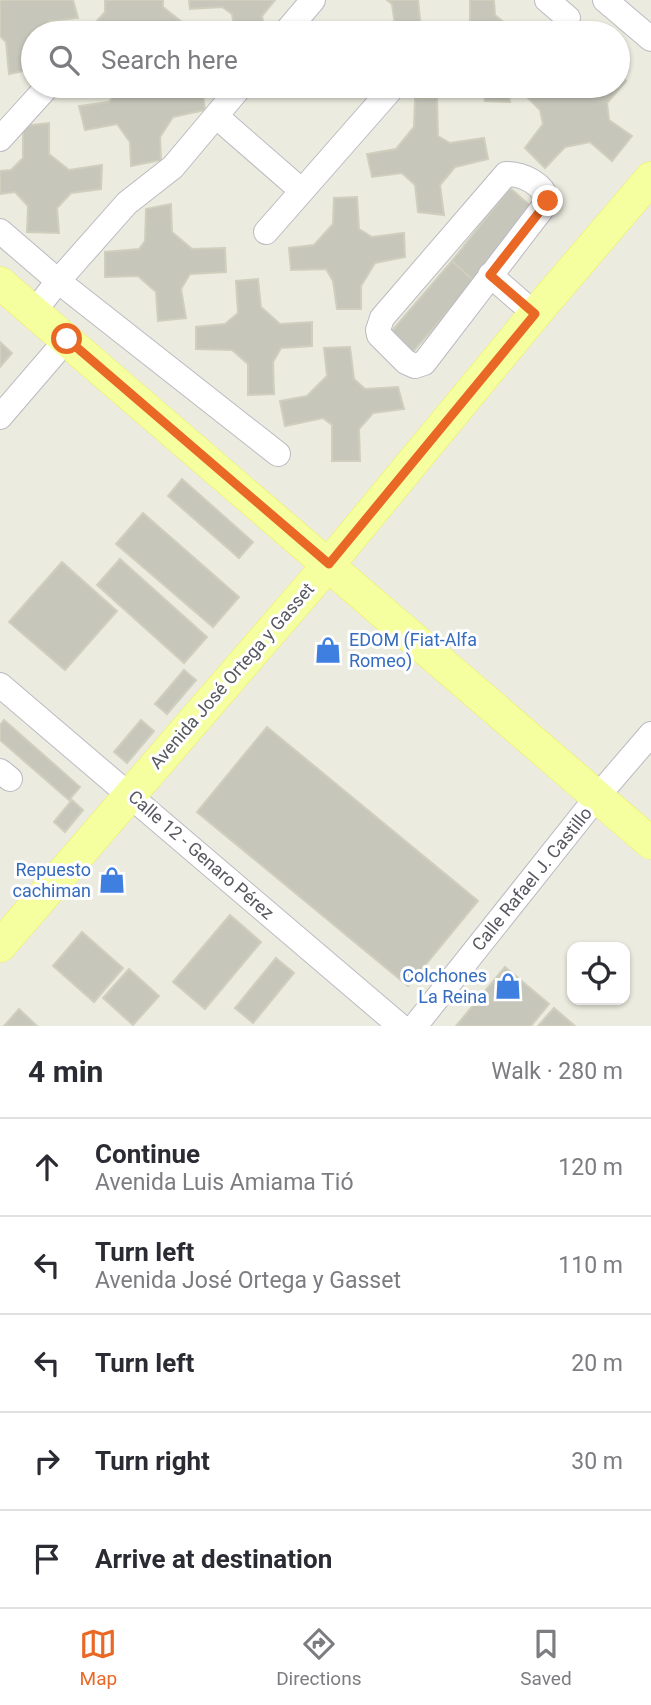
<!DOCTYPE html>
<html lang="en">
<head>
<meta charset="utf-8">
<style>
  :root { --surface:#fff; --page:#f7f7f7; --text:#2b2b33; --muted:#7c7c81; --line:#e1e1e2; --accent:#ea6826 }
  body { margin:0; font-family:Roboto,sans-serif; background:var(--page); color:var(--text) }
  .controls { position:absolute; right:21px; bottom:21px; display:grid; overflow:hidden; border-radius:14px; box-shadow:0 2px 5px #0004 }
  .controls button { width:63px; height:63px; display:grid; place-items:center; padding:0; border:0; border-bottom:2px solid var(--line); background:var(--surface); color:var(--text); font:35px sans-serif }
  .stop { position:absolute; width:21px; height:21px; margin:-16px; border:5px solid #ea6826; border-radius:50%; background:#fff }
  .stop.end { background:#ea6826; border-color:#fff; box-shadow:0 2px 7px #0008 }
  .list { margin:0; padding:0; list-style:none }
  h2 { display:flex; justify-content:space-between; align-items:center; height:91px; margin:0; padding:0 28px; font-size:30px }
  h2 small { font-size:23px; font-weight:400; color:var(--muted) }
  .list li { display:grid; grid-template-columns:46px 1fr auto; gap:21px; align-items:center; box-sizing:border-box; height:98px; padding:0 28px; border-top:2px solid var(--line) }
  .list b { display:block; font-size:26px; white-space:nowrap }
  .list p { margin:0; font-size:23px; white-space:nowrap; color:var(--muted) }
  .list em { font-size:23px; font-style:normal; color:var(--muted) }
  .icon { flex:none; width:38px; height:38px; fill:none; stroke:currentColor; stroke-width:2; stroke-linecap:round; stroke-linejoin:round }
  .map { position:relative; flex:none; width:651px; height:1026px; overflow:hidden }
  .search { position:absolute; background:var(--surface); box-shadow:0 2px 5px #0004; left:21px; right:21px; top:21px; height:77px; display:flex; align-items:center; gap:18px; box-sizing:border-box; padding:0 24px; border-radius:38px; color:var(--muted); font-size:26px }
  .sheet { height:581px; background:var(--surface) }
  nav { display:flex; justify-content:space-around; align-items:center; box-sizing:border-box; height:98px; border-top:2px solid var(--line); background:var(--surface); font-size:19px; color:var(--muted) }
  nav a { display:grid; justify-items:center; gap:4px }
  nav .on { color:var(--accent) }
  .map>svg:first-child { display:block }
  .building { fill:#c6c6bb; stroke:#d0cfbd; stroke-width:2 }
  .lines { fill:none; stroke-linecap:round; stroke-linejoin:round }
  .minor-casing { stroke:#babac1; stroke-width:26 }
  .major-casing { stroke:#f2ef51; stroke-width:33 }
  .minor { stroke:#fff; stroke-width:24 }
  .major { stroke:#f6ffa0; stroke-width:32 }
  .route { stroke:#ea6826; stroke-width:9 }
  .labels { text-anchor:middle; stroke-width:6; stroke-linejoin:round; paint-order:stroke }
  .shop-label { font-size:18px; fill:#366cbe; stroke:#fff; text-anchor:end }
  .street-label { font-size:18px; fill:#585960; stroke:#fff }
</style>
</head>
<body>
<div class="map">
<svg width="651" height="1026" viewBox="0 0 651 1026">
  <rect width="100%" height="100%" fill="#ebebdf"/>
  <path class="building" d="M0 0H73L78 18 49 21 38 33H33V69L9 74 6 42 0 36Z
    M105 0H163V7L188 27 183 33H155L148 28 123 33H86L105 12Z
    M189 0H275L262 16 265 33H235L232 14 222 7 190 9Z
    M387 0H418L421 28 396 32 392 4Z
    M470 0H494L495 15 517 33H449L459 32 470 21Z
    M618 73 626 81 607 103 609 120 632 136 612 161 590 142 565 147 545 168 525 148 543 124 540 110 519 89 522 86 553 88 618 86Z
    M121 86H156L167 93 202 86 205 110 173 117 160 137 161 160 131 166 130 142 117 124 85 130 79 106 109 102Z
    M483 86H507L510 102 485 101Z
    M437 98 438 136 450 143 484 138 488 159 455 167 440 185 444 215 418 212 415 185 402 173 372 177 367 154 396 149 414 127 415 99Z
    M49 123V154L69 170 102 165 101 189 71 193 57 208 59 233 27 232 28 206 15 192 0 194V171L11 170 23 158V126Z
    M510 188 533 208 474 281 452 261Z
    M357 197 359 229 372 237 404 233 405 257 375 263 361 286V309H337L333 281 326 269 291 270 289 248 314 245 333 224 334 198Z
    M171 204 172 232 192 249 225 248 226 272 190 274 181 289 186 318 158 321 156 292 138 276 105 277V252L139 249 145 241 146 209Z
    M452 261 474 281 411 354 390 333Z
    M258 279 261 307 280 324 312 322V346L281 348 273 362 274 394 248 395V364L232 350 196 349V327L225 324 238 313 236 281Z
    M0 342 12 353 0 367Z
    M350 347 354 379 365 389 398 387 404 409 373 413 359 429 360 461H332V425L323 418 285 426 280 401 307 396 327 376 324 348Z
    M182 479 253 542 239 558 168 496Z
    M143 513 239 597 213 627 116 544Z
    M120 559 207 637 184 663 97 585Z
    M62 562 117 611 65 670 9 622Z
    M184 670 196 680 167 714 155 704Z
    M4 720 80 787 69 800 0 740V725Z
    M141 720 154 731 127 763 114 752Z
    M267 727 478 901 408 986 197 812Z
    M72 800 83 810 65 832 54 822Z
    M230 915 261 942 205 1009 173 982Z
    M82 932 123 968 94 1002 53 966Z
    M276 958 294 973 253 1023 235 1008Z
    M505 967 549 1004 531 1026H456Z
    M129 969 159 996 133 1025 103 998Z
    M554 1008 575 1026H538Z
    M19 1009 37 1026H4Z"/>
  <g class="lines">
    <defs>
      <path id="minor" d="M547 0 568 18
        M605 0 651 39
        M285 33 313 0
        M216 116 302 191
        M0 139 48 86
        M506 174C524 174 543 184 548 201L424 363 415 366 406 362 379 335 378 330 382 318Z
        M0 231 58 281 278 454
        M266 232 394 86
        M490 275 535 314
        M34 312 58 281 127 203 173 167 241 86
        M0 417 67 339
        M0 685 400 1026
        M0 771 10 779
        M415 1026 597 797 651 734"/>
      <path id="major" d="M0 283 651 843
        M0 946 329 564 535 314 651 178"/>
    </defs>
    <use href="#minor" class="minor-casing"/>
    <use href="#major" class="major-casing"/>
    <use href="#minor" class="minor"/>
    <use href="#major" class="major"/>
  </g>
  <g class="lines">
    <path class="route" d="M67 339 329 564 535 314 490 275 548 201"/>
  </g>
  <defs>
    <symbol id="shop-bare" viewBox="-9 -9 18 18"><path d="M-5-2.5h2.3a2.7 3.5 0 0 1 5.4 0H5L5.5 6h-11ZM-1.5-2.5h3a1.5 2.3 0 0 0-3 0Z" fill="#3f7fe0" stroke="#fff" stroke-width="2.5" paint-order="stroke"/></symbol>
  </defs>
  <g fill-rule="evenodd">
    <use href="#shop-bare" x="309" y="631" width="38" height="38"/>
    <use href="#shop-bare" x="93" y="861" width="38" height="38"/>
    <use href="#shop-bare" x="489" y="967" width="38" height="38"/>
  </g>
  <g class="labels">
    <g class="shop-label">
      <text x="349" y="646" text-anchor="start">EDOM (Fiat-Alfa<tspan x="349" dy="21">Romeo)</tspan></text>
      <text x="91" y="876">Repuesto<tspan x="91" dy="21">cachiman</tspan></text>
      <text x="487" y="982">Colchones<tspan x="487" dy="21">La Reina</tspan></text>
    </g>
    <g class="street-label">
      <text transform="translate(232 676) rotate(-49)" y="6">Avenida José Ortega y Gasset</text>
      <text transform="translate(201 855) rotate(41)" y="6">Calle 12 - Genaro Pérez</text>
      <text transform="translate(532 879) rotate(-51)" y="6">Calle Rafael J. Castillo</text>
    </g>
  </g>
</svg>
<div class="controls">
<button><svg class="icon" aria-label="locate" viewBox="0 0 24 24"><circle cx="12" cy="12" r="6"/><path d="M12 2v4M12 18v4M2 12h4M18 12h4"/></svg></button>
</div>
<div class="stop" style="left:67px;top:339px"></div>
<div class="stop end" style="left:548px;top:201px"></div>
<div class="search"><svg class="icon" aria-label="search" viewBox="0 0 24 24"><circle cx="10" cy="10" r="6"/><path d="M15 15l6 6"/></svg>Search here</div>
</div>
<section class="sheet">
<h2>4 min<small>Walk · 280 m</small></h2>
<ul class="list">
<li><svg class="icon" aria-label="ahead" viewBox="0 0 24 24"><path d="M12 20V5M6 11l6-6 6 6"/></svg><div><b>Continue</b><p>Avenida Luis Amiama Tió</p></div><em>120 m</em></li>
<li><svg class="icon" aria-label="left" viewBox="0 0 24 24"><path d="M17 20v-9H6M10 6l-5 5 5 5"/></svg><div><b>Turn left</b><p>Avenida José Ortega y Gasset</p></div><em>110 m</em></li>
<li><svg class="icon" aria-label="left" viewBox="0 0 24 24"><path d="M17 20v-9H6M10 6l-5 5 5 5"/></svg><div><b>Turn left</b></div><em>20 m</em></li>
<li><svg class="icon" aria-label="right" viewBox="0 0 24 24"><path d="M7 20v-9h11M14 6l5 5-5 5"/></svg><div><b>Turn right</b></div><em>30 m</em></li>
<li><svg class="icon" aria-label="arrive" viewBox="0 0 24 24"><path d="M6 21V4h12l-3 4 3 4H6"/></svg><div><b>Arrive at destination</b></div></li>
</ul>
</section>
<nav>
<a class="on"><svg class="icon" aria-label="map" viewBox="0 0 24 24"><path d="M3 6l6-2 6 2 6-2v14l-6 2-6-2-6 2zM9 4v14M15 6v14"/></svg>Map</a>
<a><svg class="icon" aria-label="directions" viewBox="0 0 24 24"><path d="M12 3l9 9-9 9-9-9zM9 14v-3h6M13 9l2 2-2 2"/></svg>Directions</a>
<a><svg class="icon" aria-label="saved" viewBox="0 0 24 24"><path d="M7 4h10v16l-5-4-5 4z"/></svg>Saved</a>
</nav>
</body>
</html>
